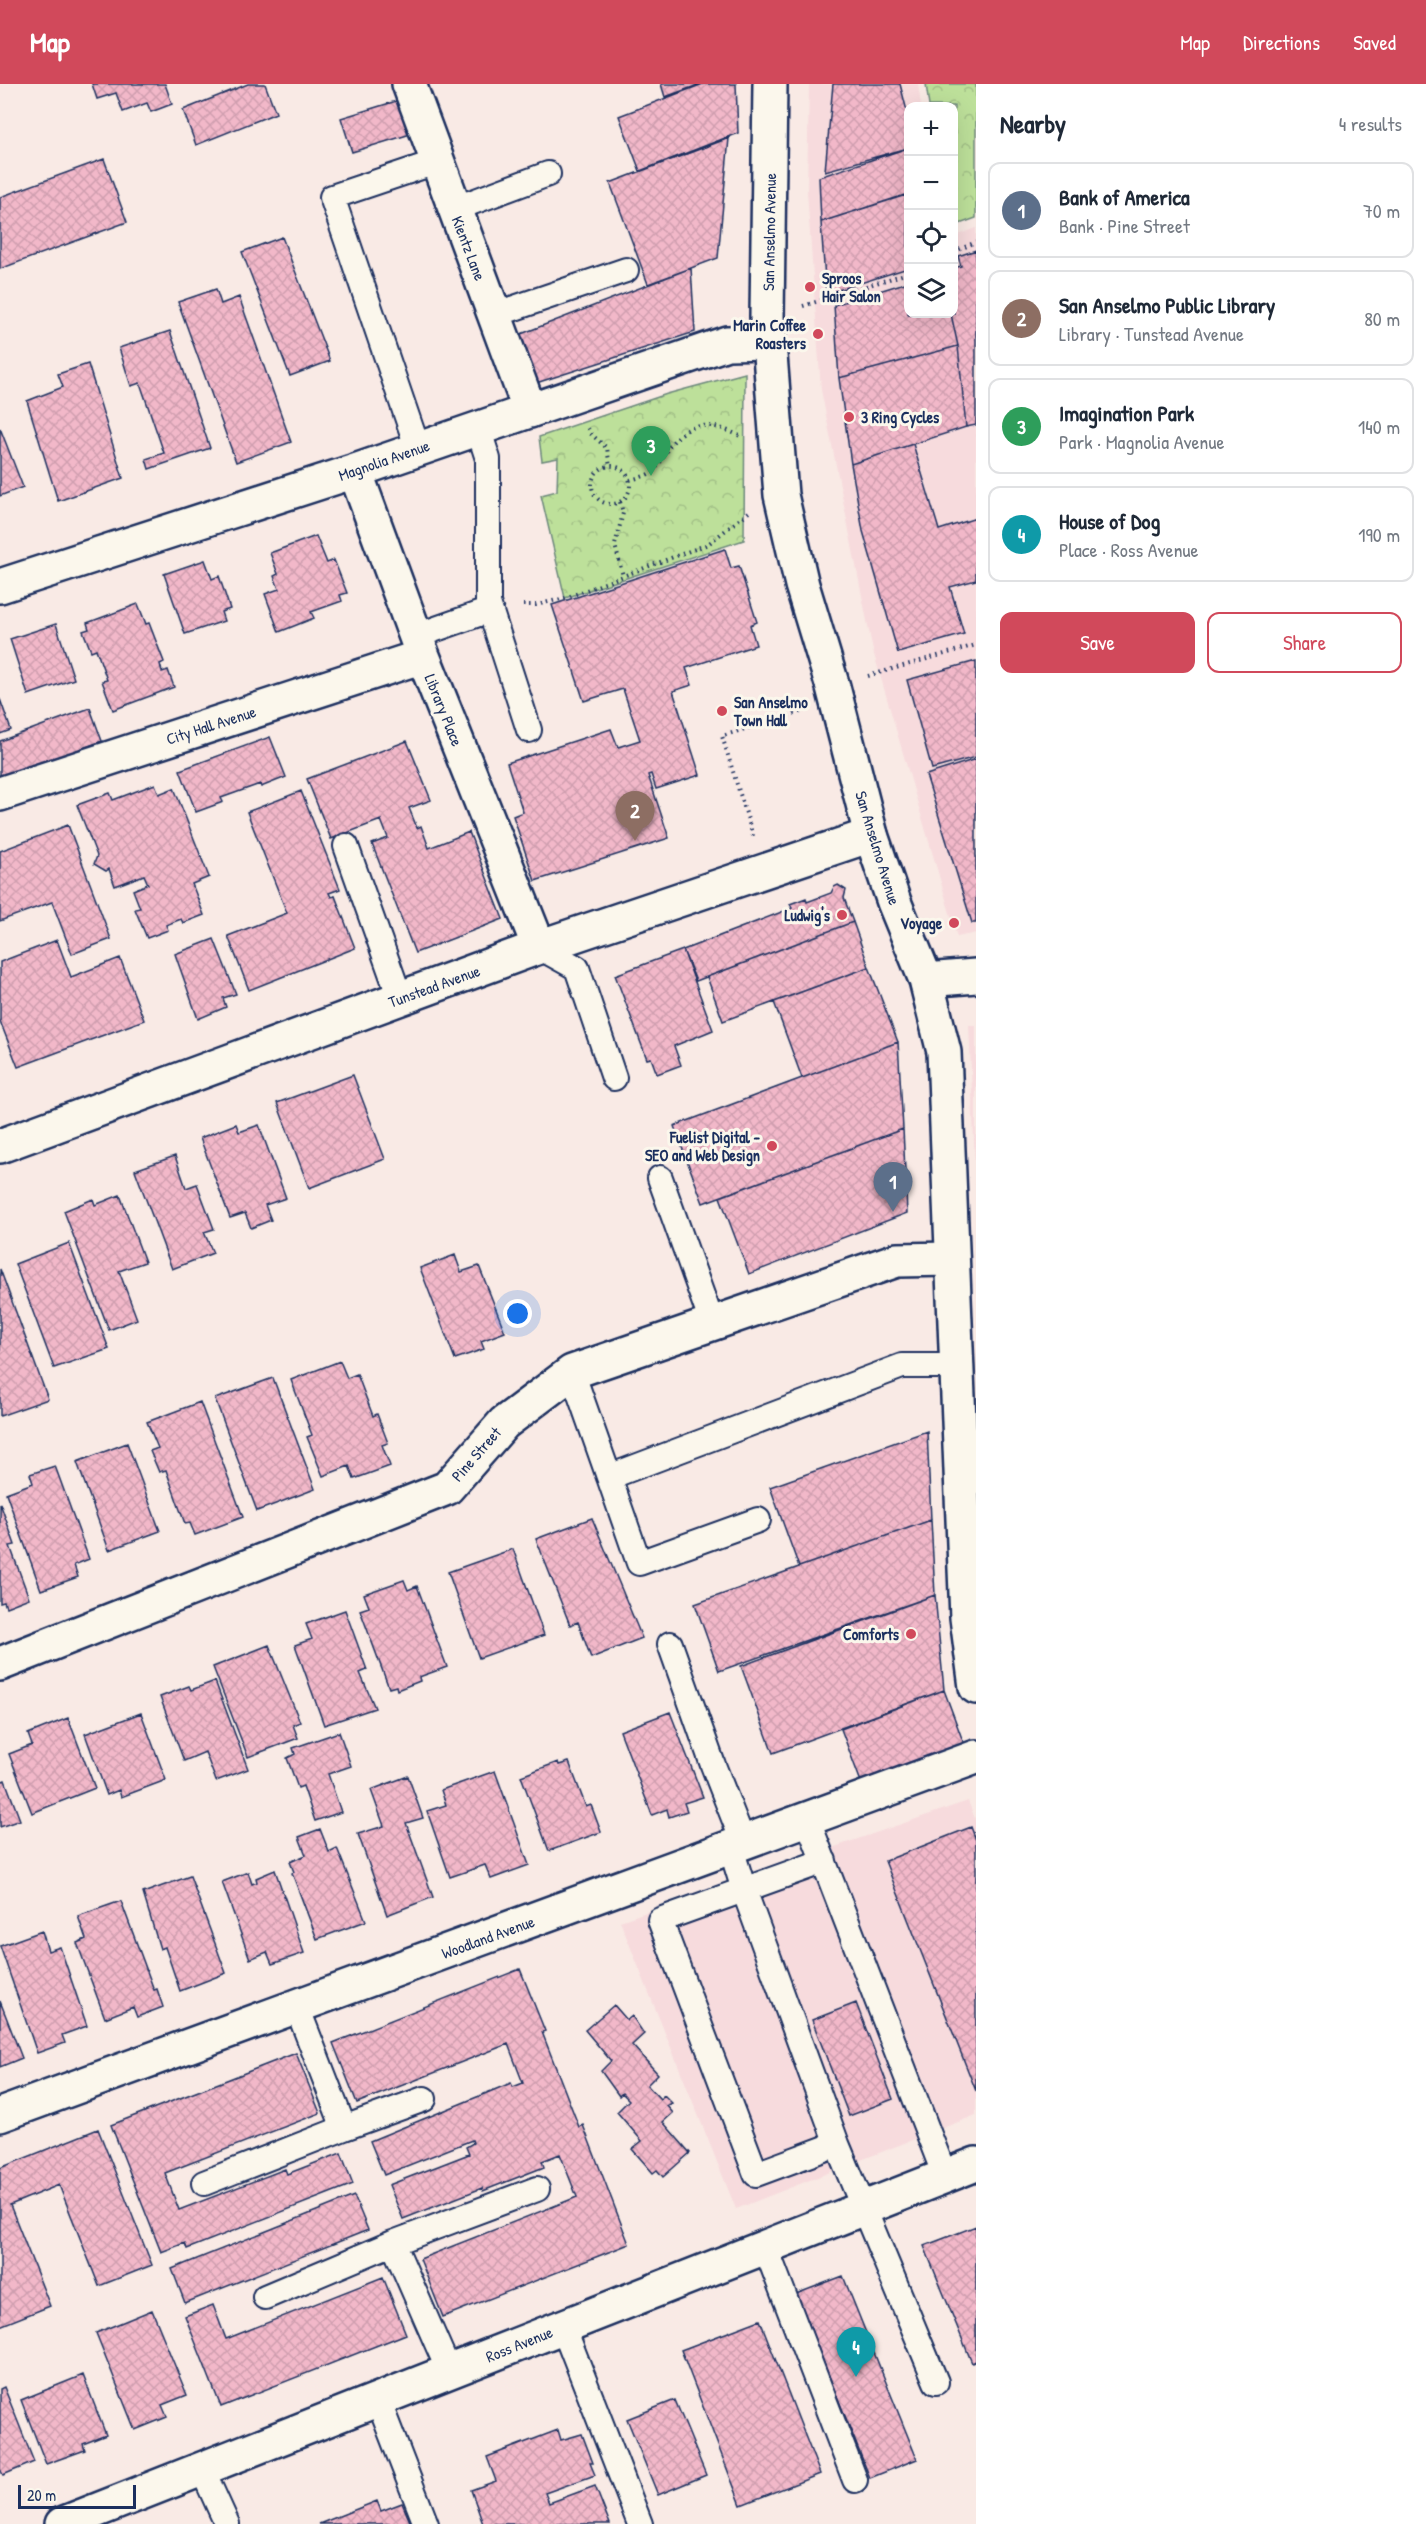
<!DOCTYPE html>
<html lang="en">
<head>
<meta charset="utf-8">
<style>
  :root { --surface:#fff; --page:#f2f2f3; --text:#1f2937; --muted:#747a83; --line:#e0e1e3; --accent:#d1495b }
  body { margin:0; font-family:"Patrick Hand",sans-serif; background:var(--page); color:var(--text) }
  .controls { position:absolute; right:18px; top:18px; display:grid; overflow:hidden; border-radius:12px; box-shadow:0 6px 24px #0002 }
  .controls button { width:54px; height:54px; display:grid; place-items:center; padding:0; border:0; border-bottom:2px solid var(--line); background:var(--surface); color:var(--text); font:30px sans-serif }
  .scale { position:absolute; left:18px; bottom:15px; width:118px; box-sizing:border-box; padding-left:6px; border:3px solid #1b2f5e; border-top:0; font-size:16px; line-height:21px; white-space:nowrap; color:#1b2f5e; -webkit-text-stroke:4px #fbf7ec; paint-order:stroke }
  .you { position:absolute; left:518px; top:1230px; width:21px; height:21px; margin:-15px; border:4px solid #fff; border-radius:50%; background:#1a73e8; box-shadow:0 0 0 9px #1a73e833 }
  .badge { display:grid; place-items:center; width:39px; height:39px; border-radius:50%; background:var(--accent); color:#fff; font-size:20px; font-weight:700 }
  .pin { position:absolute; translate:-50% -50px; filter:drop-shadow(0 2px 3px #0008) }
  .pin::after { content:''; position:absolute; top:32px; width:21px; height:18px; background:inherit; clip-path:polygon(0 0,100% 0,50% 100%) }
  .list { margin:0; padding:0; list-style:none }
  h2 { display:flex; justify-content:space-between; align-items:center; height:78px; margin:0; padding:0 24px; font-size:26px }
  h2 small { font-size:20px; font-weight:400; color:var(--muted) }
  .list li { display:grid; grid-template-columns:39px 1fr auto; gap:18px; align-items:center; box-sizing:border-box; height:96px; margin:0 12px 12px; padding:0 12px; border:2px solid var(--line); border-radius:12px }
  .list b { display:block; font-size:22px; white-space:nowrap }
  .list p { margin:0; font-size:20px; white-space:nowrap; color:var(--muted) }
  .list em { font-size:20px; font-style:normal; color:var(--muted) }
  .actions { display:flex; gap:12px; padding:18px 24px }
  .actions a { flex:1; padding:14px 0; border:2px solid var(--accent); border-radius:12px; text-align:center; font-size:21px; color:var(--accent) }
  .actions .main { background:var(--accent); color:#fff }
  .icon { flex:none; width:33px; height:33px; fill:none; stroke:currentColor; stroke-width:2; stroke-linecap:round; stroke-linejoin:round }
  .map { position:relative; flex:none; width:976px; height:2440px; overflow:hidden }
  header { display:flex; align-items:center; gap:36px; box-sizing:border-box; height:84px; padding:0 30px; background:var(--accent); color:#fff }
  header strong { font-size:28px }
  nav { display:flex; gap:33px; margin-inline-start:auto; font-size:21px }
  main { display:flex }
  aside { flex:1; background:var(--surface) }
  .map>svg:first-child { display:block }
  .built { fill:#f7dbdd }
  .park { fill:url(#park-crowns); stroke:#6c887c; stroke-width:1.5 }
  .building { fill:url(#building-cross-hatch); stroke:#1b2f5e; stroke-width:1.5 }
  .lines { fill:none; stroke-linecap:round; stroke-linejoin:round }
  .lane-casing { stroke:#1b2f5e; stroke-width:28 }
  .street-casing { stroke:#1b2f5e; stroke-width:38 }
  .secondary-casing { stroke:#1b2f5e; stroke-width:38 }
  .path { stroke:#1b2f5e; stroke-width:4; stroke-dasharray:1.5 4.5; stroke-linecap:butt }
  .lane { stroke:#fbf7ec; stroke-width:24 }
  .street { stroke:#fbf7ec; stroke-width:33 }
  .secondary { stroke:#fbf7ec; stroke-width:33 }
  .poi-dot { fill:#d1495b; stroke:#fbf7ec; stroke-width:2 }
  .labels { text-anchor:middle; stroke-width:6; stroke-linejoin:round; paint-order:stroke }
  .street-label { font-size:16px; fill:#1b2f5e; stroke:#fbf7ec }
  .poi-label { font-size:16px; font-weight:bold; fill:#1b2f5e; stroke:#fbf7ec; text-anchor:end }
</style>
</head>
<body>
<header>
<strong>Map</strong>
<nav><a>Map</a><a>Directions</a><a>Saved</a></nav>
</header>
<main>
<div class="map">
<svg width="976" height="2440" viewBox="0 0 976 2440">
  <defs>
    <pattern id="park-crowns" width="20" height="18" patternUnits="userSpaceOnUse" patternTransform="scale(1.5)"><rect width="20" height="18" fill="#bde09a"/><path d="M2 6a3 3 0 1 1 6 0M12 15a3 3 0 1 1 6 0" fill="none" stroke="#a2c087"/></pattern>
    <pattern id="building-cross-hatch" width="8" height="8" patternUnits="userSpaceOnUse" patternTransform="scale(1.5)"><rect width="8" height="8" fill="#f2b8c9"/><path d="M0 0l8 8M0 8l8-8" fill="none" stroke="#cf9eaf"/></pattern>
  </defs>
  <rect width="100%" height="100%" fill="#f9eae5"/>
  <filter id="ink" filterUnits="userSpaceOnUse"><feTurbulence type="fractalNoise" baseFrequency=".0167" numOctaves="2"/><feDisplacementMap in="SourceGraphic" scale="12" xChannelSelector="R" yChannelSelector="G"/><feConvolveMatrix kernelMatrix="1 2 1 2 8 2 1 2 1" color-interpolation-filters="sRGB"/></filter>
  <g filter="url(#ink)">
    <path class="built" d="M809 0H918L921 22H908V230H954V153L976 144V849L957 853 873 567 821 306 807 107Z
      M969 941H976V1103Z
      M968 1717 976 1737V2031L736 2125 620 1837Z"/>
    <path class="park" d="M926 0H976V134L954 142V22H929Z
      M745 289 744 456 565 514 541 411 557 407 558 374 542 377 539 353 667 310Z"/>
    <path class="building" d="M92 0H165L172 20 151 28 147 19 123 28 116 9 97 15Z
      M248 0H265L276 29 196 61 183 26Z
      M661 0H701L665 13Z
      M703 0H736L738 49 640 87 619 32Z
      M833 0H900L908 31V64L825 87Z
      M403 15 414 49 352 68 341 34Z
      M729 54 718 174 648 200 610 99Z
      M908 64V110L821 138 819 93Z
      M104 75 127 138 0 185V113Z
      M906 111 908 120V184L826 210 821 138Z
      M282 153 330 277 290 292 242 168Z
      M976 166V341L966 343 958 262 951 230H954V184L961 182 958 172Z
      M691 184 695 248 536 299 521 250Z
      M908 198V230H951L958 262 839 294 834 221Z
      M216 205 221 220 239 213 291 358 236 378 178 218Z
      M170 247 210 364 149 385 146 375 164 369 140 299 131 302 119 264Z
      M958 262 966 343 851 380 839 294Z
      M88 280 123 394 58 417 27 317 63 303 58 290Z
      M0 344 23 403 0 412Z
      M913 360 939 446 976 434V496L950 503 964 550 898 569 863 447 851 380Z
      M316 452 327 479 334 476 347 509 340 511 342 517 311 528 314 534 279 548 265 510 279 505 274 492 278 490 270 469Z
      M725 465 731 484 739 482 757 538 750 541 756 561 686 584 692 601 673 607 700 691 656 705 651 690 648 691 669 754 535 797 513 732 523 728 507 679 611 645 618 663 640 656 623 605 584 617 552 521Z
      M205 476 212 495 219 492 230 525 221 528 224 537 185 550 164 490Z
      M138 520 146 540 149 539 164 578 160 580 162 588 168 586 174 603 113 626 102 597 107 596 96 565 91 567 83 547 89 545 87 539Z
      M56 540 74 595 28 611 10 555Z
      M976 577V673L932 685 907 596Z
      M0 615 11 646 0 650Z
      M90 624 102 657 0 695V657Z
      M270 653 286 693 261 703 260 700 221 714 223 718 196 728 180 686Z
      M407 657 431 716 409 724 417 744 421 742 429 764 469 748 503 835 415 869 372 760 388 754 381 736 331 755 307 695Z
      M976 675V839H972L926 691Z
      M155 700 159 710 174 704 209 793 192 800 204 831 183 839 181 835 166 841 168 846 147 854 135 825 140 824 133 806 148 800 144 791 115 802 109 785 106 787 94 780 97 772 77 721 110 709 113 716Z
      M301 707 340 805 329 809 331 813 335 812 355 864 249 906 228 852 287 829 247 728Z
      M68 741 111 855 72 870 52 818 0 837V767Z
      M838 801 846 806 844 814 853 838 696 897 683 866 792 824 790 820 806 814 807 818 831 809 834 803Z
      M853 838 869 883 723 937 707 893Z
      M214 855 236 910 223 914 226 923 198 935 175 870Z
      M57 856 71 893 120 874 144 936 18 983 0 937V878Z
      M683 866 713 946 674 962 681 981 657 990 651 974 647 975 615 891Z
      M869 883 898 958 802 994 774 918Z
      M898 958 903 1045 703 1119 674 1042Z
      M353 991 385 1075 309 1104 277 1019Z
      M236 1040 239 1048 259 1041 286 1114 265 1121 271 1136 251 1144 245 1129 230 1134 200 1054Z
      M903 1045 907 1129 749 1190 720 1113Z
      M175 1072 186 1104 197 1100 214 1145 204 1148 213 1169 172 1185 135 1086Z
      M120 1111 145 1178 119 1187 137 1235 109 1246 64 1127 93 1115 95 1121Z
      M69 1159 109 1265 54 1284 15 1180Z
      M455 1171 461 1188 479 1182 505 1248 481 1257 484 1265 455 1275 420 1184Z
      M0 1185 48 1315 0 1332Z
      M340 1277 347 1294 357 1290 373 1332 377 1330 388 1359 382 1361 390 1382 354 1395 349 1382 323 1392 307 1353 312 1351 291 1296Z
      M273 1294 315 1405 257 1427 215 1315Z
      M200 1318 243 1433 195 1451 190 1439 185 1440 166 1386 159 1388 150 1367 158 1364 147 1338Z
      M927 1347 931 1436 799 1483 770 1403Z
      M127 1359 160 1447 109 1466 77 1378Z
      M55 1382 89 1475 74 1481 78 1493 41 1506 6 1409 33 1399 30 1390Z
      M0 1419 15 1461 10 1462 29 1514 6 1523 4 1518 0 1519Z
      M592 1434 642 1554 591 1574 578 1538 570 1541 536 1455Z
      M931 1436 935 1511 719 1587 695 1520Z
      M513 1465 544 1551 479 1574 448 1488Z
      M404 1496 408 1506 417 1502 447 1583 419 1593 420 1597 397 1606 396 1602 389 1604 360 1526 369 1523 364 1510Z
      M935 1511 944 1606 773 1669 741 1582Z
      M345 1526 367 1586 360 1589 375 1624 324 1641 295 1561 312 1555 306 1540Z
      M269 1561 300 1638 293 1641 298 1654 248 1673 213 1583Z
      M215 1597 248 1685 216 1697 205 1668 184 1677 160 1613 189 1602 191 1606Z
      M944 1606 967 1668 864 1706 841 1645Z
      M670 1628 703 1713 684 1719 687 1727 669 1733 667 1725 652 1731 620 1647Z
      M141 1629 166 1696 121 1713 119 1706 107 1711 85 1650Z
      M68 1634 95 1704 32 1729 9 1670 32 1661 28 1650Z
      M339 1648 351 1682 328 1690 341 1728 315 1737 303 1702 298 1704 287 1674 295 1670 293 1664Z
      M558 1678 559 1681 569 1678 586 1723 591 1721 601 1748 549 1767 521 1692Z
      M495 1687 529 1781 491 1795 485 1781 450 1793 427 1727 446 1721 441 1706Z
      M408 1692 423 1734 406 1739 433 1813 387 1831 358 1750 384 1742 371 1706Z
      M5 1696 20 1736 0 1743V1698Z
      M971 1743 976 1756V2007L885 1777Z
      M320 1745 329 1768 337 1764 366 1837 317 1855 292 1789 294 1788 290 1778 306 1771 299 1753Z
      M275 1786 304 1869 272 1880 267 1868 250 1875 222 1798 248 1788 252 1800 257 1798 256 1794Z
      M190 1792 226 1889 180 1907 165 1863 160 1865 143 1809Z
      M121 1817 154 1906 157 1905 163 1923 137 1933 133 1923 105 1934 77 1859 86 1855 78 1832Z
      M42 1847 48 1867 60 1863 87 1942 62 1951 65 1959 37 1969 0 1862Z
      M520 1885 545 1947 542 1948 579 2043 583 2041 629 2160 443 2233 420 2175 577 2113 560 2070 542 2077 544 2083 483 2107 482 2104 403 2135 389 2101 469 2070 466 2063 473 2059 472 2056 384 2091 370 2057 511 1999 513 2003 523 1999 508 1960 357 2019 333 1959Z
      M0 1917 22 1974 0 1983Z
      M856 1919 893 2015 849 2032 812 1936Z
      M614 1921 627 1936 632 1932 644 1950 632 1961 658 1990 647 2001 660 2015 664 2011 672 2019 667 2022 673 2029 663 2038 690 2069 663 2093 657 2086 653 2089 632 2065 642 2057 617 2028 629 2016 622 2009 619 2012 601 1987 611 1977 585 1946Z
      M296 1969 320 2029 165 2089 179 2126 285 2085 287 2090 341 2069 353 2100 187 2165 185 2159 161 2168 111 2041Z
      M98 2045 152 2181 99 2202 59 2101 10 2121 50 2222 0 2242V2084Z
      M354 2112 368 2146 185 2219 172 2185Z
      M976 2142V2277L972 2279 924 2162Z
      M843 2192 917 2375 870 2394 796 2210Z
      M383 2193 406 2250 221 2323 185 2232 213 2221 226 2255Z
      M152 2226 187 2311 162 2321 167 2333 135 2346 96 2249Z
      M760 2236 820 2390 741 2421 681 2266Z
      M83 2291 106 2351 83 2360 85 2366 46 2380 21 2316Z
      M4 2303 34 2378 3 2391 0 2385V2305Z
      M675 2316 706 2391 658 2411 627 2335Z
      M558 2346 561 2356 582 2350 593 2379H590L595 2391 545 2409 549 2419 595 2402 610 2440H483L471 2406 496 2397 487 2373Z
      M377 2417 381 2427 402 2419 411 2440H319Z"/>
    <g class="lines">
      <defs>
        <path id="lane" d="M454 125 548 90
          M494 231 626 186
          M478 344 488 375V519L529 646
          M418 365 332 113 436 78
          M416 552 490 526
          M346 762 400 914
          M539 863 577 884 614 994
          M660 1094 712 1239
          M572 1288 609 1393 902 1282H957
          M609 1393 639 1479 758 1436
          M670 1560 713 1681 744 1760
          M808 1737 945 2092
          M731 1764 744 1806 837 2060 756 2090 660 1836 824 1777
          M297 1923 344 2044 424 2015
          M837 2060 936 2298
          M204 2099 344 2044
          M765 2162 855 2396
          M265 2213 393 2159
          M563 2242 640 2440
          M449 2287 393 2159 537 2105
          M378 2316 426 2440
          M202 2385 227 2440"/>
        <path id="street" d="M409 0 530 327
          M355 387 423 572 539 863
          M0 502 355 387 727 259 769 258
          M0 710 423 572
          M0 1062 539 863 871 751
          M0 1580 447 1404 504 1339 572 1288 897 1176 951 1175
          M0 2031 976 1673
          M62 2440 976 2080"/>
        <path id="secondary" d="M770 0 767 233 781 411 802 501 833 603 871 751 894 818 926 896 944 968 967 1534 976 1603
          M926 896 976 892"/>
      </defs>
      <use href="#lane" class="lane-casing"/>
      <use href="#street" class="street-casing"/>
      <use href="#secondary" class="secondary-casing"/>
      <path class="path" d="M954 168 976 158
        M803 222 908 189
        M588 344 591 350 607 364 610 383
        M592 401a19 19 0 1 1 38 0a19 19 0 1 1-38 0Z
        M630 396C637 394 647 392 652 388 660 381 665 369 671 360 692 335 713 339 740 352
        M620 418 623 429 615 461 623 492
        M523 521H536L565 514 708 460 749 428
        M868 592 976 561
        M753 752 722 652 801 628"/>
      <use href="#lane" class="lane"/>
      <use href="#street" class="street"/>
      <use href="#secondary" class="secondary"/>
    </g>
  </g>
  <g class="poi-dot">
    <circle cx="810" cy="203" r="6"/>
    <circle cx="818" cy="250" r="6"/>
    <circle cx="849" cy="333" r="6"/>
    <circle cx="722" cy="627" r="6"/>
    <circle cx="842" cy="831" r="6"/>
    <circle cx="954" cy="839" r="6"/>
    <circle cx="772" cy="1062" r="6"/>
    <circle cx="911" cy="1550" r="6"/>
  </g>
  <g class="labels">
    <g class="street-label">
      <text transform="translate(769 148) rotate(-89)" y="6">San Anselmo Avenue</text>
      <text transform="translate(469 164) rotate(69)" y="6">Kientz Lane</text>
      <text transform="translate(384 376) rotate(-19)" y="6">Magnolia Avenue</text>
      <text transform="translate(444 626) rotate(68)" y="6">Library Place</text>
      <text transform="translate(211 641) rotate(-18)" y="6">City Hall Avenue</text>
      <text transform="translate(878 764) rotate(73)" y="6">San Anselmo Avenue</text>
      <text transform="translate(434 902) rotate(-20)" y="6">Tunstead Avenue</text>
      <text transform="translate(476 1370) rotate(-49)" y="6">Pine Street</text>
      <text transform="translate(488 1853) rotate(-20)" y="6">Woodland Avenue</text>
      <text transform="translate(519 2260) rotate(-22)" y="6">Ross Avenue</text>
    </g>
    <g class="poi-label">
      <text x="822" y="200" text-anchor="start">Sproos<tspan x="822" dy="18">Hair Salon</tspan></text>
      <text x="806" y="247">Marin Coffee<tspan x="806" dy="18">Roasters</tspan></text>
      <text x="861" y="339" text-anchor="start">3 Ring Cycles</text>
      <text x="734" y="624" text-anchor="start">San Anselmo<tspan x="734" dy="18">Town Hall</tspan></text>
      <text x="830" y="837">Ludwig's</text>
      <text x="942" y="845">Voyage</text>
      <text x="760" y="1059">Fuelist Digital -<tspan x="760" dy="18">SEO and Web Design</tspan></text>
      <text x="899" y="1556">Comforts</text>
    </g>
  </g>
</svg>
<div class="controls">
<button>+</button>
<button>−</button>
<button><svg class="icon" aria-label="locate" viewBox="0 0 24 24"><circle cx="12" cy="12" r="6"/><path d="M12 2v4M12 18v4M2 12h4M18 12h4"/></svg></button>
<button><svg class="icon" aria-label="layers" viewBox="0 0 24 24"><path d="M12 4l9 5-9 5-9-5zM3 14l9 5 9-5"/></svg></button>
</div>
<div class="scale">20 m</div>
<div class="you"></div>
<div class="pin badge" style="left:893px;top:1128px;background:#5c6f8a">1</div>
<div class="pin badge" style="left:635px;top:757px;background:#8d6e63">2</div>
<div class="pin badge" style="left:651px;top:392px;background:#2e9e5b">3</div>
<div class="pin badge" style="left:856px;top:2293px;background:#0f9aa8">4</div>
</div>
<aside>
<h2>Nearby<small>4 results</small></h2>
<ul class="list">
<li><span class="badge" style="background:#5c6f8a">1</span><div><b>Bank of America</b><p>Bank · Pine Street</p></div><em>70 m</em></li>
<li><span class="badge" style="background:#8d6e63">2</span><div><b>San Anselmo Public Library</b><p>Library · Tunstead Avenue</p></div><em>80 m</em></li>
<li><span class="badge" style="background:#2e9e5b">3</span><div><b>Imagination Park</b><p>Park · Magnolia Avenue</p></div><em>140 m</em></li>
<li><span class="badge" style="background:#0f9aa8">4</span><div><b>House of Dog</b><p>Place · Ross Avenue</p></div><em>190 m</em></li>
</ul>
<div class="actions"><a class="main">Save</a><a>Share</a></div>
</aside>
</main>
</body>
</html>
